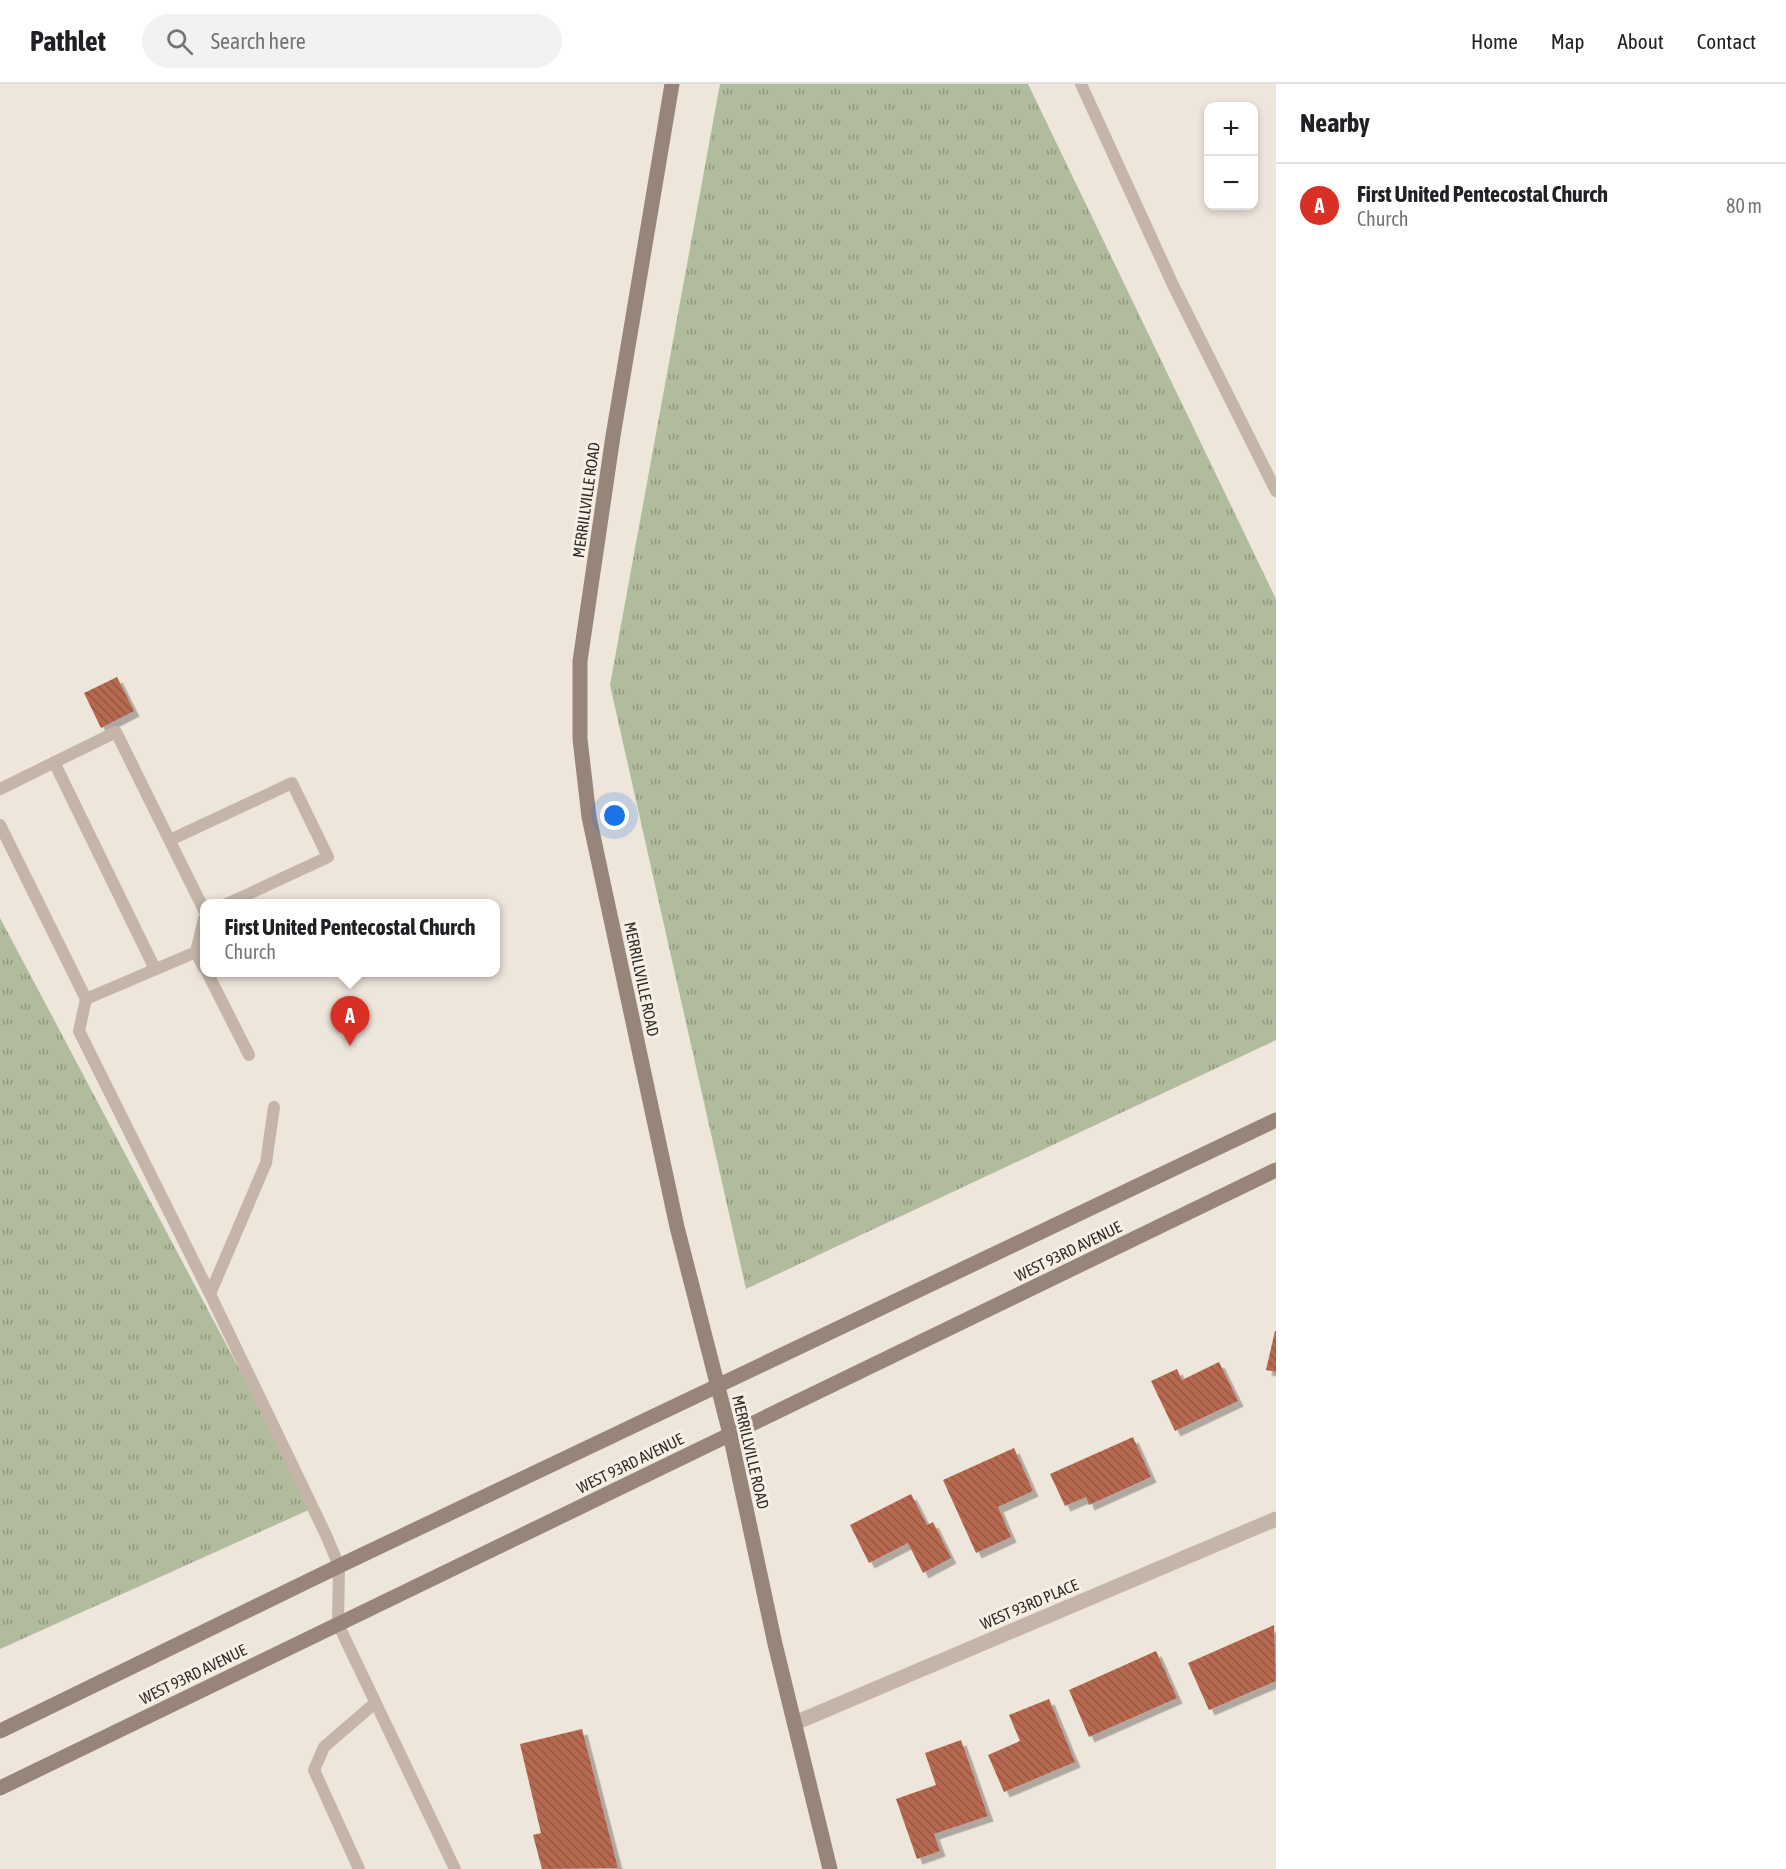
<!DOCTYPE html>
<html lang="en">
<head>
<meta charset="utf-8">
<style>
  :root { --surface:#fff; --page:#f2f2f2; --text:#202124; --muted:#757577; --line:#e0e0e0; --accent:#d93025 }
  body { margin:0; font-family:"Asap Condensed",sans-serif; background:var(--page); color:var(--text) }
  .controls { position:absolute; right:18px; top:18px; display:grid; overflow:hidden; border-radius:12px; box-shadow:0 3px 9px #0003 }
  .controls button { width:54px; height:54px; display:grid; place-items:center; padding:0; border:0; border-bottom:2px solid var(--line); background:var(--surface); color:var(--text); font:30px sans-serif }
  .you { position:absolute; left:615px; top:732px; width:21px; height:21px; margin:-15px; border:4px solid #fff; border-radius:50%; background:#1a73e8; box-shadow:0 0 0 9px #1a73e833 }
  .badge { display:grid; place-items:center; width:39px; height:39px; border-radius:50%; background:var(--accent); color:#fff; font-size:20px; font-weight:700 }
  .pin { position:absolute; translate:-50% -50px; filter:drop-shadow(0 2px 3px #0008) }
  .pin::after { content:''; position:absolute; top:32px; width:21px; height:18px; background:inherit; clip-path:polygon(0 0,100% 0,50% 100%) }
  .popup { position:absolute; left:200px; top:815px; width:300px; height:78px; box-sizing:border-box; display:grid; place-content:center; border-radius:12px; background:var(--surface); filter:drop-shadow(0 2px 4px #0005); font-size:20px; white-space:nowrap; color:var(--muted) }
  .popup b { font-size:22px; color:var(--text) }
  .popup::after { content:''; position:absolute; left:50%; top:100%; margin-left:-12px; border:12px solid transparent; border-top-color:var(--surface) }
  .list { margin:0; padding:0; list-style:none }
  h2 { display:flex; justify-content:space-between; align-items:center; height:78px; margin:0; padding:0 24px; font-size:26px }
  h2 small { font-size:20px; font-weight:400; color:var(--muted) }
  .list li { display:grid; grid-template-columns:39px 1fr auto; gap:18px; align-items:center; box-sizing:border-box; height:84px; padding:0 24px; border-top:2px solid var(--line) }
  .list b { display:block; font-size:22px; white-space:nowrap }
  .list p { margin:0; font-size:20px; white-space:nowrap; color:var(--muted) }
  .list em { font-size:20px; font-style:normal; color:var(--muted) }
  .icon { flex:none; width:33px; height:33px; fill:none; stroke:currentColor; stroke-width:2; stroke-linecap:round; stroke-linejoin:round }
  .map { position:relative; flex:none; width:1276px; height:1785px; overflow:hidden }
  header { display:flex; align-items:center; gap:36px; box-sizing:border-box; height:84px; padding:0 30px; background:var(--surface); border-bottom:2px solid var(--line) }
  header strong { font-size:28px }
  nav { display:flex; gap:33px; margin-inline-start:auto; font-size:21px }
  .search { width:420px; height:54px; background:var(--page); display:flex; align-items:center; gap:15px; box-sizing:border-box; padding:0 21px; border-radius:33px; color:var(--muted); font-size:22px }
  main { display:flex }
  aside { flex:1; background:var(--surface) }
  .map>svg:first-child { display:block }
  .grass { fill:url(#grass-tufts) }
  .building { fill:url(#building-back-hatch); filter:url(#shadow) }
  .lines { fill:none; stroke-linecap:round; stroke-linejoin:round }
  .lane { stroke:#c4b5a8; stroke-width:12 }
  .street { stroke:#c4b5a8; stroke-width:15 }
  .secondary { stroke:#98857a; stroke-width:15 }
  .labels { text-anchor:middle; stroke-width:6; stroke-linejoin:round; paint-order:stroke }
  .street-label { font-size:16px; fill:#322b27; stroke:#f6efe6 }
</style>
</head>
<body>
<header>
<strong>Pathlet</strong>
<div class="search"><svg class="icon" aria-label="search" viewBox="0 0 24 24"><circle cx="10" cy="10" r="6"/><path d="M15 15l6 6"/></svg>Search here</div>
<nav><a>Home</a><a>Map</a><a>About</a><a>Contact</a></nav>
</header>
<main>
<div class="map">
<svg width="1276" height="1785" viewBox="0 0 1276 1785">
  <defs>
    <pattern id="grass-tufts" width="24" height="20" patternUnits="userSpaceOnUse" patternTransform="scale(1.5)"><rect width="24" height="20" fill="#b1bb9d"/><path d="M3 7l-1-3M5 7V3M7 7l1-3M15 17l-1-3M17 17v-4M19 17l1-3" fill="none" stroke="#919880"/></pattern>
    <pattern id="building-back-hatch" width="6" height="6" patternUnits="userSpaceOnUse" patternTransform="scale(1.5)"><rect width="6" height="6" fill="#b66950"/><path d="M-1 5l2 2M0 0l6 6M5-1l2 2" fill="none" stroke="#955742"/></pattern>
    <filter id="shadow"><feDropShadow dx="5.5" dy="5.5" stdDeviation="0" flood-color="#0004"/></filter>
  </defs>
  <rect width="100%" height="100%" fill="#eee5db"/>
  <path class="grass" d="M720 0H1028L1276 515V956L746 1205 610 601Z
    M0 834 313 1424 0 1565Z"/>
  <path class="building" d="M117 593 134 627 101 644 84 609Z
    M1275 1247H1276V1288L1266 1286Z
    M1219 1278 1238 1317 1175 1347 1151 1297 1177 1285 1182 1296Z
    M1133 1353 1151 1393 1089 1421 1086 1413 1065 1422 1050 1390Z
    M1014 1364 1033 1407 998 1423 1011 1453 976 1469 943 1396Z
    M911 1410 927 1441 933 1438 951 1474 923 1489 908 1459 869 1479 850 1441Z
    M1274 1541 1276 1597 1209 1626 1188 1579Z
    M1156 1567 1177 1614 1089 1653 1069 1606Z
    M1049 1615 1075 1678 1004 1708 988 1671 1020 1657 1009 1631Z
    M582 1645 618 1784 542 1785 533 1751 541 1749 520 1660Z
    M961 1656 988 1732 934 1750 940 1767 917 1775 896 1715 936 1701 925 1669Z"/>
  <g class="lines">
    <path class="lane" d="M1081 0 1173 201 1276 407
      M54 678 155 885
      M0 705 116 648 204 826
      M0 741 86 915 196 868
      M170 756 292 699 328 773 227 820
      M204 835 196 868 204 884
      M207 888 249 971
      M86 915 79 947 210 1210
      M274 1023 266 1079 210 1210 326 1451 339 1482 338 1540 455 1785
      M359 1785 314 1686 324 1663 375 1619"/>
    <path class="street" d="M795 1639 1276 1435"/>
    <path class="secondary" d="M672 0 613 352 580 577V655L589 733 677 1143 730 1350 775 1560 830 1785
      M0 1647 339 1482 1276 1036
      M0 1704 1276 1086"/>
  </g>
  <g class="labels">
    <g class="street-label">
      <text transform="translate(586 416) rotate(-82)" y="6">MERRILLVILLE ROAD</text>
      <text transform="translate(642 895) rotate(78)" y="6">MERRILLVILLE ROAD</text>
      <text transform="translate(1068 1167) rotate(-26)" y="6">WEST 93RD AVENUE</text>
      <text transform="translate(751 1368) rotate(77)" y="6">MERRILLVILLE ROAD</text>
      <text transform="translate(630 1379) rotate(-26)" y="6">WEST 93RD AVENUE</text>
      <text transform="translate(1029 1520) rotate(-23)" y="6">WEST 93RD PLACE</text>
      <text transform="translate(193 1590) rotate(-26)" y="6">WEST 93RD AVENUE</text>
    </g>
  </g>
</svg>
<div class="controls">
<button>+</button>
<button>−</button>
</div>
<div class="you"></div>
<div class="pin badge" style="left:350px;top:962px">A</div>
<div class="popup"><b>First United Pentecostal Church</b>Church</div>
</div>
<aside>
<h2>Nearby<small></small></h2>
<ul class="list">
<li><span class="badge">A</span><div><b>First United Pentecostal Church</b><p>Church</p></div><em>80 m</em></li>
</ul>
</aside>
</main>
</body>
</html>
